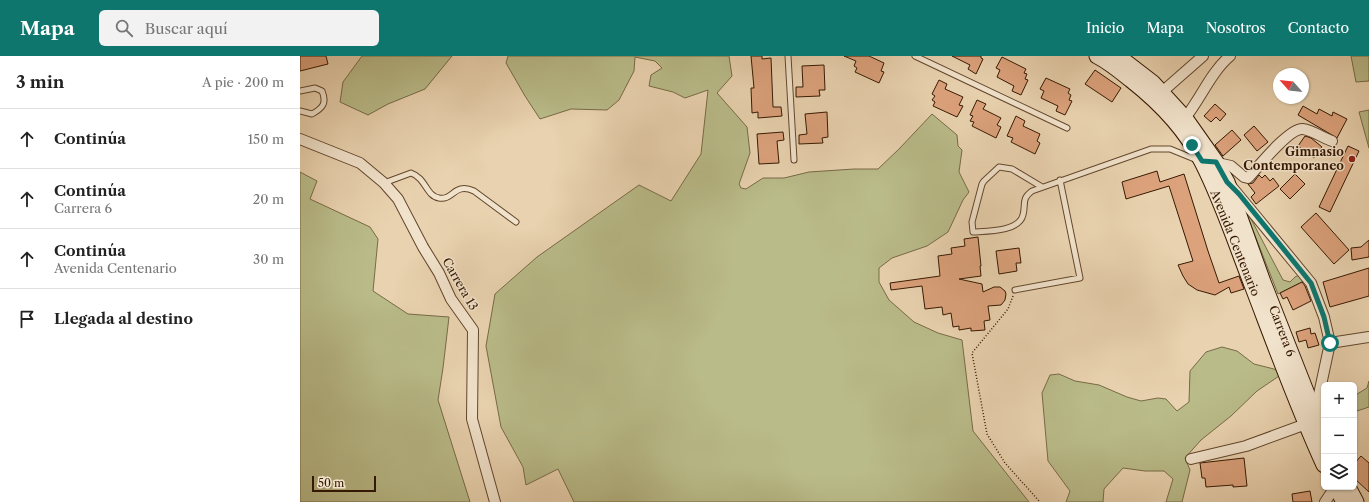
<!DOCTYPE html>
<html lang="es">
<head>
<meta charset="utf-8">
<style>
  :root { --surface:#fff; --page:#f2f2f2; --text:#222; --muted:#767676; --line:#e0e0e0; --accent:#0f766e }
  body { margin:0; font-family:"Libre Caslon Text",serif; background:var(--page); color:var(--text) }
  .controls { position:absolute; right:12px; bottom:12px; display:grid; overflow:hidden; border-radius:6px; box-shadow:0 1px 3px #0004 }
  .controls button { width:36px; height:36px; display:grid; place-items:center; padding:0; border:0; border-bottom:1px solid var(--line); background:var(--surface); color:var(--text); font:20px sans-serif }
  .compass { position:absolute; left:973px; top:12px; width:36px; height:36px; border-radius:50%; background:var(--surface); box-shadow:0 1px 3px #0004; rotate:297deg }
  .scale { position:absolute; left:12px; bottom:10px; width:64px; box-sizing:border-box; padding-left:4px; border:2px solid #361902; border-top:0; font-size:11px; line-height:14px; white-space:nowrap; color:#361902; -webkit-text-stroke:3px #f1e2cb; paint-order:stroke }
  .stop { position:absolute; width:12px; height:12px; margin:-9px; border:3px solid #0f766e; border-radius:50%; background:#fff }
  .stop.end { background:#0f766e; border-color:#fff; box-shadow:0 1px 4px #0008 }
  .list { margin:0; padding:0; list-style:none }
  h2 { display:flex; justify-content:space-between; align-items:center; height:52px; margin:0; padding:0 16px; font-size:17px }
  h2 small { font-size:13px; font-weight:400; color:var(--muted) }
  .list li { display:grid; grid-template-columns:26px 1fr auto; gap:12px; align-items:center; box-sizing:border-box; height:60px; padding:0 16px; border-top:1px solid var(--line) }
  .list b { display:block; font-size:15px; white-space:nowrap }
  .list p { margin:0; font-size:13px; white-space:nowrap; color:var(--muted) }
  .list em { font-size:13px; font-style:normal; color:var(--muted) }
  .icon { flex:none; width:22px; height:22px; fill:none; stroke:currentColor; stroke-width:2; stroke-linecap:round; stroke-linejoin:round }
  .map { position:relative; flex:none; width:1069px; height:446px; overflow:hidden }
  header { display:flex; align-items:center; gap:24px; box-sizing:border-box; height:56px; padding:0 20px; background:var(--accent); color:#fff }
  header strong { font-size:19px }
  nav { display:flex; gap:22px; margin-inline-start:auto; font-size:14px }
  .search { width:280px; height:36px; background:var(--page); display:flex; align-items:center; gap:10px; box-sizing:border-box; padding:0 14px; border-radius:6px; color:var(--muted); font-size:15px }
  main { display:flex }
  aside { flex:1; background:var(--surface) }
  .map>svg:first-child { display:block }
  .green { fill:#b9bb89; stroke:#786a46 }
  .building { fill:#dca27c; stroke:#361902 }
  .lines { fill:none; stroke-linecap:round; stroke-linejoin:round }
  .lane-casing { stroke:#63472d; stroke-width:7 }
  .street-casing { stroke:#63472d; stroke-width:12 }
  .secondary-casing { stroke:#361902; stroke-width:17 }
  .path { stroke:#361902; stroke-width:1.5; stroke-dasharray:1 2; stroke-linecap:butt }
  .lane { stroke:#f1e2cb; stroke-width:5 }
  .street { stroke:#f1e2cb; stroke-width:10 }
  .secondary { stroke:#f1e2cb; stroke-width:15 }
  .route { stroke:#0f766e; stroke-width:5 }
  .poi-dot { fill:#8f2418; stroke:#f1e2cb; stroke-width:1.5 }
  .labels { text-anchor:middle; stroke-width:3; stroke-linejoin:round; paint-order:stroke }
  .poi-label { font-size:12px; font-weight:bold; fill:#361902; stroke:#f1e2cb; text-anchor:end }
  .street-label { font-size:12px; fill:#361902; stroke:#f1e2cb }
</style>
</head>
<body>
<header>
<strong>Mapa</strong>
<div class="search"><svg class="icon" aria-label="search" viewBox="0 0 24 24"><circle cx="10" cy="10" r="6"/><path d="M15 15l6 6"/></svg>Buscar aquí</div>
<nav><a>Inicio</a><a>Mapa</a><a>Nosotros</a><a>Contacto</a></nav>
</header>
<main>
<aside>
<h2>3 min<small>A pie · 200 m</small></h2>
<ul class="list">
<li><svg class="icon" aria-label="ahead" viewBox="0 0 24 24"><path d="M12 20V5M6 11l6-6 6 6"/></svg><div><b>Continúa</b></div><em>150 m</em></li>
<li><svg class="icon" aria-label="ahead" viewBox="0 0 24 24"><path d="M12 20V5M6 11l6-6 6 6"/></svg><div><b>Continúa</b><p>Carrera 6</p></div><em>20 m</em></li>
<li><svg class="icon" aria-label="ahead" viewBox="0 0 24 24"><path d="M12 20V5M6 11l6-6 6 6"/></svg><div><b>Continúa</b><p>Avenida Centenario</p></div><em>30 m</em></li>
<li><svg class="icon" aria-label="arrive" viewBox="0 0 24 24"><path d="M6 21V4h12l-3 4 3 4H6"/></svg><div><b>Llegada al destino</b></div></li>
</ul>
</aside>
<div class="map">
<svg width="1069" height="446" viewBox="0 0 1069 446">
  <rect width="100%" height="100%" fill="#e9d2af"/>
  <filter id="stains"><feTurbulence type="fractalNoise" baseFrequency=".005" numOctaves="4"/><feColorMatrix values="0 0 0 0 .2 0 0 0 0 .09 0 0 0 0 .02 0 0 0 .5 -.17"/></filter>
  <radialGradient id="worn" r=".72"><stop offset=".6" stop-color="#630" stop-opacity="0"/><stop offset="1" stop-color="#630" stop-opacity=".3"/></radialGradient>
  <path class="green" d="M62 0H152L125 33 88 48 68 59 40 46 43 26Z
    M208 0H429L432 20 417 37 447 71 450 97 439 128 441 132 446 133 463 122H484L509 116 554 113H578L599 93 632 58 657 79 658 90 662 94 659 116 669 136 663 144 648 176 627 190 592 202 579 212V226L589 244 614 266 638 277 662 284 673 375 729 446H274L258 413 226 429 223 411 201 371 186 290 195 238 237 201 339 129 371 145 401 98 408 34 385 42 373 36 349 30 351 19 362 12 355 5 335 1 334 15 319 44 307 54 271 53 240 63 225 40 206 7Z
    M1051 0H1069V25L1056 26Z
    M1069 54V92L1059 56Z
    M0 116 17 125 10 143 70 171 78 183 73 235 108 258 149 261 143 312 138 344 170 446H0Z
    M943 149 951 156V163L983 224 990 226 995 221 999 219 1004 225 978 238Z
    M922 291 937 295 954 308 974 313 982 318 957 335 931 360 901 384 885 402 890 414 882 446H866L873 423 864 415H845L823 412 804 433 803 446H766L770 435 748 405 742 337 750 319 759 318 775 325 799 329 827 341 841 345 858 342 866 343 877 355 889 346 890 315 906 296Z
    M1069 325V351L1054 356V340L1067 332Z"/>
  <path class="building" d="M0 0H26L28 8 0 15Z
    M451 0H462V3L471 2 473 51H481L482 60 458 62V56L452 57 451 32H454Z
    M544 0H569L584 7 581 15 584 16 579 27 555 16 557 12 554 10 556 5Z
    M652 0H681V2L683 3 676 18 668 13 670 9Z
    M702 1 726 13 724 17 727 18 725 23 728 24 721 39 712 35 714 30 697 21 700 14 696 12Z
    M524 9 525 34H519L520 40 496 41V31H503L502 10Z
    M795 14 821 32 812 46 785 28Z
    M746 22 770 33 768 37 771 39 769 44 772 45 765 59 756 55 758 50 741 42 744 35 740 33Z
    M639 24 647 28 645 33 663 41 659 49 663 50 657 61 633 50 635 46 632 44 635 40 632 38Z
    M677 44 686 48 683 53 701 62 697 69 701 71 696 82 672 70 674 66 670 65 673 60 670 59Z
    M915 48 926 58 920 65 916 61 911 66 904 60Z
    M1003 50 1017 58 1019 53 1032 60 1033 56 1047 63 1037 82 998 59Z
    M527 56 528 81 522 82 523 87 499 88V79L507 78 505 58Z
    M716 60 725 65 723 70 740 78 737 85 740 87 735 98 711 86 713 82 707 80Z
    M954 70 968 86 957 95 944 79Z
    M932 74 941 84 923 100 915 89Z
    M483 76 484 84 477 85 479 107 459 108 457 78Z
    M1005 80 1011 82 1022 91 1014 102 998 90Z
    M1048 90 1059 95 1030 156 1019 151Z
    M857 115 860 126 884 118 908 195 919 227 939 220 944 233 931 237 929 231 915 239 897 234 888 228 883 220 878 209 893 205 869 130 826 143 822 126Z
    M995 118 1005 128 990 143 980 133Z
    M959 119 962 122 965 119 970 125 973 122 979 130 956 148 951 141 955 137 948 128 953 127Z
    M1016 157 1049 194 1034 208 1001 171Z
    M678 181 681 210H680L681 220 659 223 682 228 683 236 694 231H700L705 235 706 238 705 244 701 249 688 250 690 264 684 265 685 274 671 275V272L659 274V270L653 271 651 257 643 259 642 251 625 253 622 230 591 234 590 227 640 220 638 200 652 198 651 192 665 190 664 183Z
    M1069 184V201L1052 204 1051 192 1061 191Z
    M719 192 721 207H716L717 215 699 218 696 195Z
    M1069 212V240L1030 251 1023 226Z
    M1002 226 1005 230 1011 245 993 254 987 241 983 243 980 237Z
    M1010 272 1011 278 1015 277 1019 289 1008 292 1006 284 999 286 996 276Z
    M1061 400 1069 407V436L1054 422V408Z
    M944 402 947 430 933 431V429L906 431 905 422H902L900 407Z
    M1010 435 1012 446H993L992 438Z"/>
  <g class="lines">
    <defs>
      <path id="lane" d="M488 0 494 104
        M615 0 767 72
        M0 35 15 32 22 35C27 47 23 52 12 58L0 55
        M84 127 111 117C126 122 126 140 139 142 153 145 154 126 174 135L216 166
        M742 131 712 113 699 111 684 125 682 128 672 166 673 176C686 175 719 176 723 159 726 148 721 143 732 135L851 93H870L897 104
        M715 234 780 222 760 124"/>
      <path id="street" d="M862 36 903 0
        M885 62C901 42 911 16 930 0
        M0 83 60 107 84 127 98 143 123 191 139 217 151 243 173 274 172 363 195 446
        M913 106 931 110 944 121 948 122C958 111 990 71 1003 73 1011 74 1024 82 1032 85
        M931 130 1011 227 1024 261 1030 287 1015 357
        M1030 287 1069 281
        M891 403 946 390 1006 368
        M1025 446 1035 431"/>
      <path id="secondary" d="M797 0C809 6 821 16 831 24 859 46 886 74 902 106 922 145 936 188 952 229 975 289 997 350 1024 409
        M818 0 853 27 885 62 916 106 927 126 963 226 1024 381
        M1036 431 1044 446
        M1048 431 1056 446"/>
    </defs>
    <use href="#lane" class="lane-casing"/>
    <use href="#street" class="street-casing"/>
    <use href="#secondary" class="secondary-casing"/>
    <path class="path" d="M713 240 708 253 672 297 687 378 705 407 740 446"/>
    <use href="#lane" class="lane"/>
    <use href="#street" class="street"/>
    <use href="#secondary" class="secondary"/>
  </g>
  <g class="lines">
    <path class="route" d="M892 89 902 105 916 106 927 126 939 138 1011 227 1024 261 1030 287"/>
  </g>
  <circle class="poi-dot" cx="1052" cy="103" r="4"/>
  <g class="labels">
    <g class="poi-label">
      <text x="1044" y="100">Gimnasio<tspan x="1044" dy="14">Contemporaneo</tspan></text>
    </g>
    <g class="street-label">
      <text transform="translate(935 187) rotate(68)" y="4">Avenida Centenario</text>
      <text transform="translate(160 228) rotate(60)" y="4">Carrera 13</text>
      <text transform="translate(982 275) rotate(69)" y="4">Carrera 6</text>
    </g>
  </g>
  <rect width="100%" height="100%" filter="url(#stains)"/>
  <rect width="100%" height="100%" fill="url(#worn)"/>
</svg>
<div class="controls">
<button>+</button>
<button>−</button>
<button><svg class="icon" aria-label="layers" viewBox="0 0 24 24"><path d="M12 4l9 5-9 5-9-5zM3 14l9 5 9-5"/></svg></button>
</div>
<svg class="compass" viewBox="-18 -18 36 36"><path d="M0-13l5 13h-10z" fill="#e53935"/><path d="M0 13l5-13h-10z" fill="#767676"/></svg>
<div class="scale">50 m</div>
<div class="stop" style="left:1030px;top:287px"></div>
<div class="stop end" style="left:892px;top:89px"></div>
</div>
</main>
</body>
</html>
